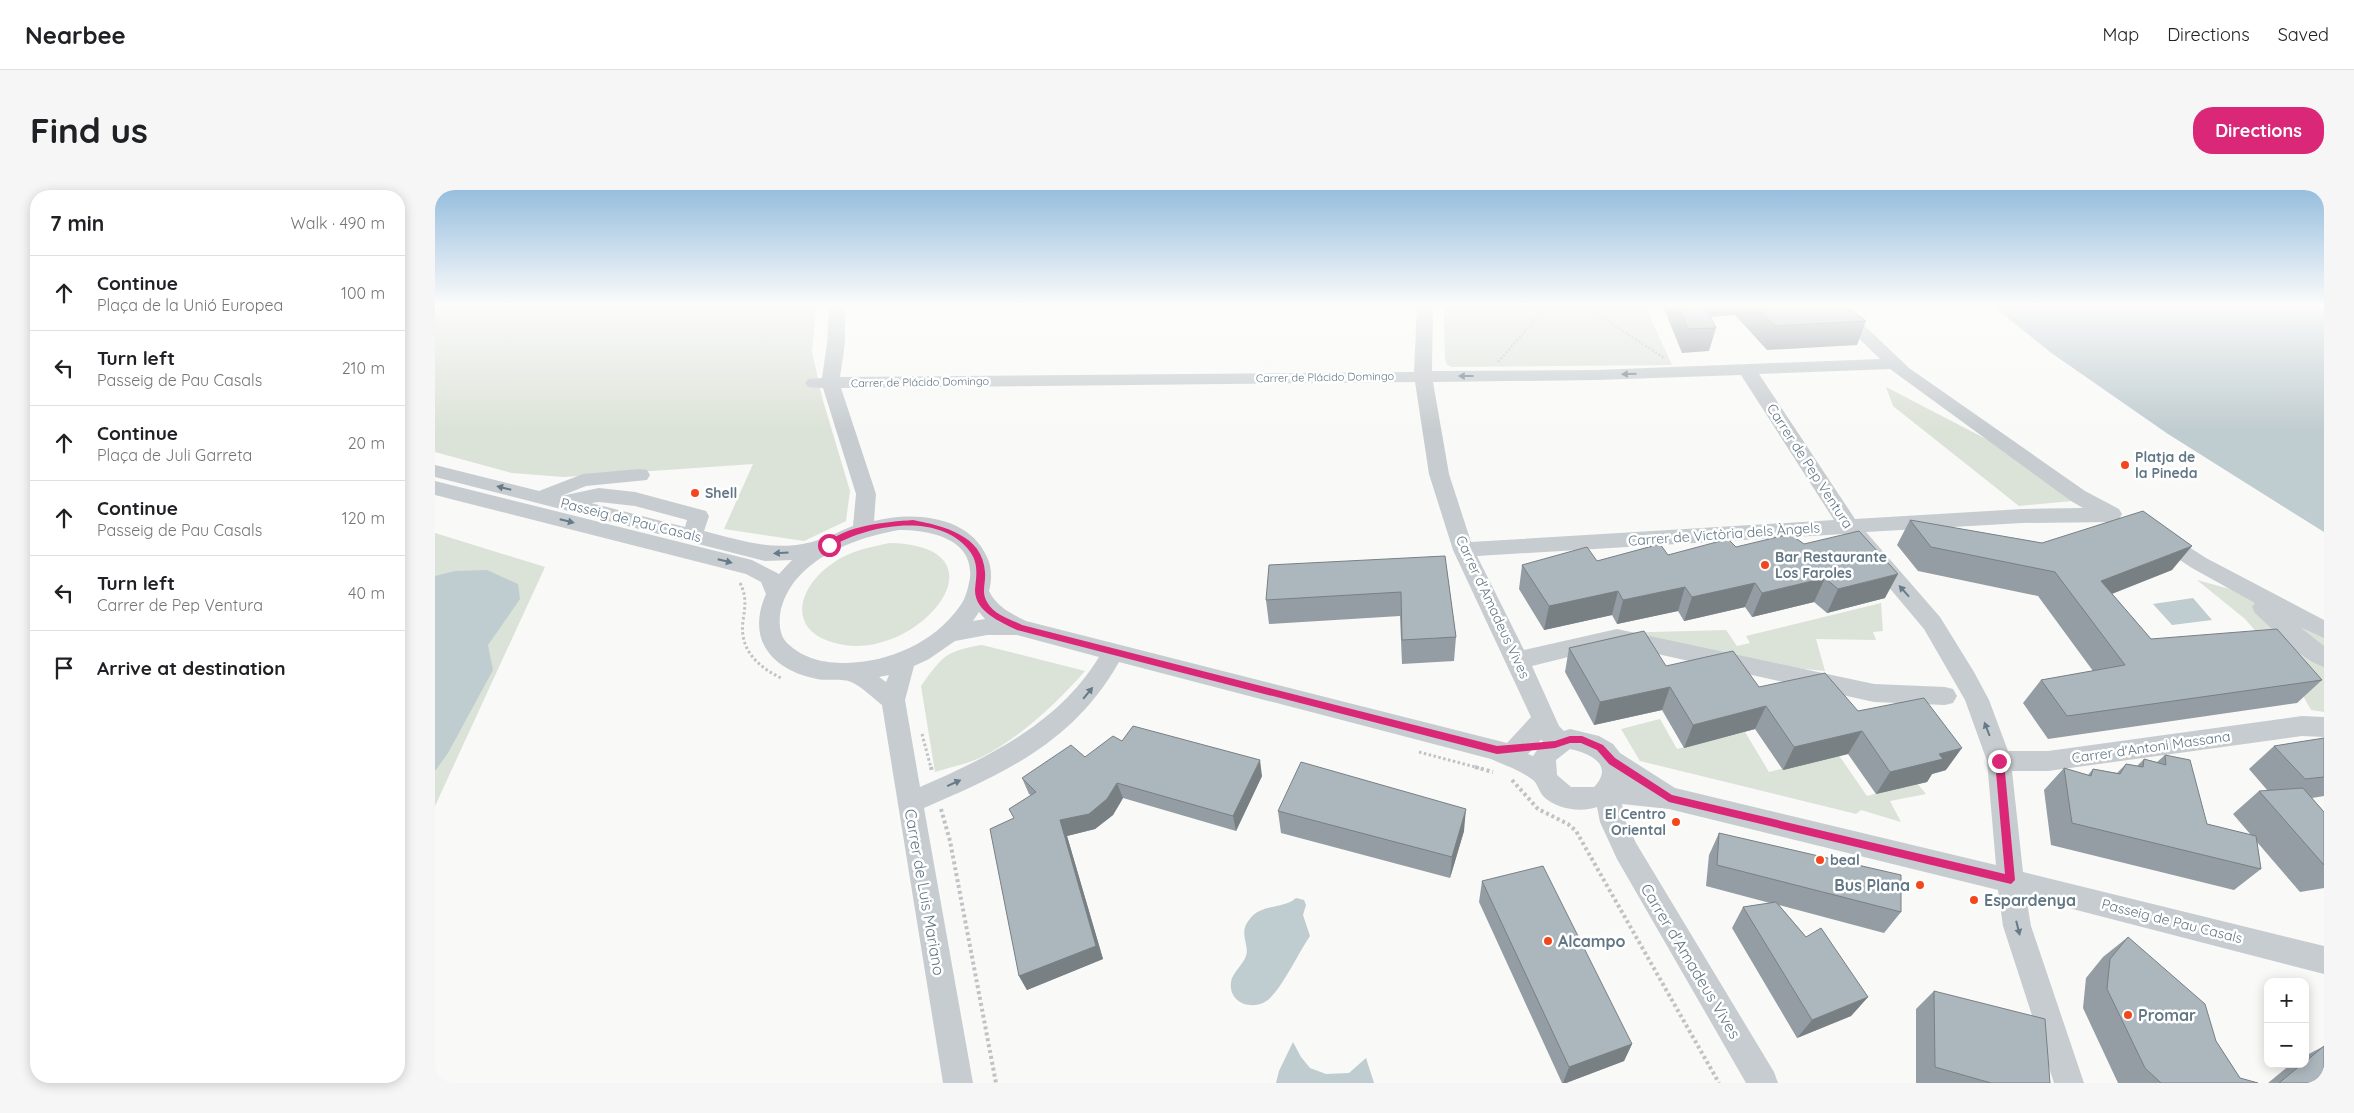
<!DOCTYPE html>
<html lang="en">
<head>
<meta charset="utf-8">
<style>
  :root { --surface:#fff; --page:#f6f6f6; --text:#202124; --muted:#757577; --line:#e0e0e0; --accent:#db2777 }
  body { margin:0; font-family:Quicksand,sans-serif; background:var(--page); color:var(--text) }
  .controls { position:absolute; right:15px; bottom:15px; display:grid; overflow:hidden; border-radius:10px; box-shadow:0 2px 12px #0003 }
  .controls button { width:45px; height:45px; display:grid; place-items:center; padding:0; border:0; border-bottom:1px solid var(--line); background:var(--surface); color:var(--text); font:25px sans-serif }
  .stop { position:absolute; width:15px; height:15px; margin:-11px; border:4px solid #db2777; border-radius:50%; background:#fff }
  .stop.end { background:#db2777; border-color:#fff; box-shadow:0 1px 5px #0008 }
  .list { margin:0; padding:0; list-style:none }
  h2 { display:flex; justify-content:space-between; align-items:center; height:65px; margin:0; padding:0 20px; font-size:21px }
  h2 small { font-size:16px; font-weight:400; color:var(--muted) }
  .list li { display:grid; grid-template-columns:32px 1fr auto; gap:15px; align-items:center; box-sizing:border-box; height:75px; padding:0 20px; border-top:1px solid var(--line) }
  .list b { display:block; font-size:19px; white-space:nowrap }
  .list p { margin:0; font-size:16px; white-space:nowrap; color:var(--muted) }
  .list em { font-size:16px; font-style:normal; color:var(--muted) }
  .icon { flex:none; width:28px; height:28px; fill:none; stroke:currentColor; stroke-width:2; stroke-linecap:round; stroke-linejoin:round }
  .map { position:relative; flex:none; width:1889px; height:893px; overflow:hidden; border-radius:20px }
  header { display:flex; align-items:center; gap:30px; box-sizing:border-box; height:70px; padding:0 25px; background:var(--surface); border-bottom:1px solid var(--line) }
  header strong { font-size:24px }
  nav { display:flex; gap:28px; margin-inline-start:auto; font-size:18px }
  .intro { display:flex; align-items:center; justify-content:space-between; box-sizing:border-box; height:120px; padding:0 30px }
  h1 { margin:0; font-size:35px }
  .button { padding:12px 22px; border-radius:20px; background:var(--accent); color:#fff; font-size:18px; font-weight:700 }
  main { display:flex; gap:30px; padding:0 30px }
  aside { flex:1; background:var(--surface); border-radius:20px; box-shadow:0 2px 12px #0003 }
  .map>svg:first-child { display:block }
  .green { fill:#dbe2d7 }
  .water { fill:#bfccd0 }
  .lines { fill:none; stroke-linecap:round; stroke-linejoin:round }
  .path-far2 { stroke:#c0c3c5; stroke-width:2.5; stroke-dasharray:2 2; stroke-linecap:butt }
  .path-far1 { stroke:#c0c3c5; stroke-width:3; stroke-dasharray:2.5 2.5; stroke-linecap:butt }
  .path { stroke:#c0c3c5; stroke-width:4; stroke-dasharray:3 3; stroke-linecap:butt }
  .minor { fill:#c6cccf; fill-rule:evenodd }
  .wall { fill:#949da3 }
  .shaded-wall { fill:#788084 }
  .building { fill:#acb7bd; stroke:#788084 }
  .oneway { fill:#667b89 }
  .route { fill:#db2777 }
  .poi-dot { fill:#f4461c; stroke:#fff; stroke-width:2 }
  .labels { text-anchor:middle; stroke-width:5; stroke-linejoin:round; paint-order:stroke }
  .far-street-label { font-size:11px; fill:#617785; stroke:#fff }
  .poi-label { font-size:14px; font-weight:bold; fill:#617785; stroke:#fff; text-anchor:start }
  .street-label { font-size:14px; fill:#617785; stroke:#fff }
  .near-poi-label { font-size:16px; font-weight:bold; fill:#617785; stroke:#fff; text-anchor:start }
  .near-street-label { font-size:16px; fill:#617785; stroke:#fff }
</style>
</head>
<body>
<header>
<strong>Nearbee</strong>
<nav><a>Map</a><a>Directions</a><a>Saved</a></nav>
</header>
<div class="intro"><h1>Find us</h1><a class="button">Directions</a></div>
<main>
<aside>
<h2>7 min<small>Walk · 490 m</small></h2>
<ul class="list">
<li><svg class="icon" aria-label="ahead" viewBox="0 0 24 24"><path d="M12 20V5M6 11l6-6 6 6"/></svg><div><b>Continue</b><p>Plaça de la Unió Europea</p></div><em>100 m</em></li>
<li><svg class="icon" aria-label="left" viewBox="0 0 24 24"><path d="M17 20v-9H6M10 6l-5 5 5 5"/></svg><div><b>Turn left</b><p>Passeig de Pau Casals</p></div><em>210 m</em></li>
<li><svg class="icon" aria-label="ahead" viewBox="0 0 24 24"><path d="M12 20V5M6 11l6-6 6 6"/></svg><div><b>Continue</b><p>Plaça de Juli Garreta</p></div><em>20 m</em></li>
<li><svg class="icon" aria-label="ahead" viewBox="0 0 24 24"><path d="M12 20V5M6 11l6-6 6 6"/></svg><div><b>Continue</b><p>Passeig de Pau Casals</p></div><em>120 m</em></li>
<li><svg class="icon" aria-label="left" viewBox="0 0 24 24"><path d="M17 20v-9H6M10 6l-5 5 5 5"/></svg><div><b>Turn left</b><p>Carrer de Pep Ventura</p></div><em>40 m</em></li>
<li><svg class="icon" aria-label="arrive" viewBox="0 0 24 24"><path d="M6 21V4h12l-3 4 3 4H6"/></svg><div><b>Arrive at destination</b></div></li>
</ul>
</aside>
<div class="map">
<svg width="1889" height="893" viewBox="0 0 1889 893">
  <rect width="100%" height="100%" fill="#f9f9f7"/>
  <path class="green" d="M0 116H381L377 162 387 207 415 301 411 331 369 351 289 339 318 274 129 287 77 283 0 262Z
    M1009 116H1210L1237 175 1017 177 1012 175 1010 169Z
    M1451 197 1555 251 1637 311 1584 316 1458 216Z
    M0 343 110 377 0 616Z
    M455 353C578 356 484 472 404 454 351 443 361 398 398 373 415 361 434 357 455 353Z
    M1762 390 1813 404 1889 443V522L1876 520 1851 475 1810 429Z
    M1446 413 1448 441 1438 442 1441 450 1381 449 1390 481 1359 478 1180 443 1291 440 1302 456 1315 453 1311 446Z
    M547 455 650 481C620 515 588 545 547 567 533 574 515 577 500 582L486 496C508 466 510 461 547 455Z
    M1225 529 1242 559 1310 542 1334 582 1403 564 1432 606 1482 593 1491 604 1455 611 1466 632 1426 620 1421 624 1205 571 1186 539Z"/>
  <path class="water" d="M1558 116H1889V342L1733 244 1615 162Z
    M52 380 83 394 85 409 53 455 58 480 13 563 0 581V386L20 381Z
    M1758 408 1777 430 1737 435 1718 414Z
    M861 708 869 710 871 715 868 725 875 746C864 762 849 794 836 807 823 822 793 816 796 792 797 783 808 775 811 766 815 755 803 743 814 730 826 713 847 720 861 708Z
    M858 852 866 867 875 878 891 884 914 883 931 868 939 893H841L844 881Z"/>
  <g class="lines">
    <path class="path-far2" d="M1150 116 1229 168
      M1063 172 1112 116"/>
    <path class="path-far1" d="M305 393C312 406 310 417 308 431 304 460 323 477 348 489
      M487 544 496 578
      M984 562 1044 578"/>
    <path class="path" d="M496 577 497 582
      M1040 577 1058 582
      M1077 590 1103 619 1133 634 1141 641 1284 893
      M506 619 515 651 561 893"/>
    <path class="minor" d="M394 116H410V153L405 187 979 182 982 116H998L997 181 1161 180 1445 169 1391 116H1409L1474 178 1650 301 1684 319 1687 324 1684 330 1677 332 1587 333 1431 342 1505 427 1539 482 1554 510 1573 561H1613L1867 526 1889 527V547L1867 546 1613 581H1577L1588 682 1889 756V784L1591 707 1596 736 1649 893H1619L1568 736 1563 700 1234 619 1187 614 1191 632 1201 653 1339 882 1343 893H1311L1182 669 1165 632 1162 617C1145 623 1121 619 1108 606 1104 601 1102 593 1098 590 1087 581 1069 575 1056 569L684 472C639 552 570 583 489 618L538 893H508L447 515C437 507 427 497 416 492 408 488 392 491 382 489 336 480 311 449 331 404L326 392 311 384 0 305V291L317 370 344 384 357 370 330 371 0 287V275L104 301 148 284 205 279 212 280 215 285 212 290 151 296 126 306 164 298 200 302 271 321 274 326 269 341C308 351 345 364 386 349 397 346 407 340 418 336L421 304 388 198 373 197 370 193 373 189 387 188 392 153ZM1455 179 1636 311 1648 318 1587 319 1420 329 1324 184ZM1306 185 1399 330 1036 352 1014 284 998 192 1161 190ZM980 192 994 284 1018 360 1096 527 1072 553 591 431C575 423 562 417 554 401 557 390 557 377 552 367 534 325 477 321 439 331L441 304 406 198ZM164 312 200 316 252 330 250 337 156 313ZM464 340C494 340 539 348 535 388 533 398 531 408 525 416 499 453 454 472 411 473 388 473 369 469 352 453 345 446 344 435 345 425 354 371 418 348 464 340ZM1409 344 1489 439 1530 510 1552 571 1561 675 1240 598 1185 563 1178 554 1164 546 1135 539 1129 541 1124 536 1097 476 1182 455 1439 512 1510 515 1518 513 1522 506 1518 499 1510 497 1439 494 1182 439 1089 460 1042 366ZM544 422 550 429 538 431ZM552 445H582L664 467C624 533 554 567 485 597L470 510 479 476 494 469 520 451ZM454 485 451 492 444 487ZM1106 550 1108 551 1098 566 1093 564ZM1135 559C1155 563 1180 575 1159 597H1136L1122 585 1121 570Z
      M1724 340 1731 342 1771 368 1889 430V448L1865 437 1889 456V477C1863 468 1840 441 1820 423L1817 417 1820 413 1757 378 1717 352 1714 347 1717 342Z"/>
  </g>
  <path class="wall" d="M1228 116H1395L1396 117 1431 131 1422 155 1332 160 1300 125 1275 127 1281 138 1274 161 1247 163Z
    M1475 330 1737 380 1677 404 1716 449 1887 490 1862 513 1613 549 1588 513 1606 490 1658 481 1603 406 1483 381 1462 355Z
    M1369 354 1450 408 1392 423 1379 412 1317 427 1310 417 1249 431 1243 421 1182 434 1177 425 1109 440 1084 399 1087 375 1162 371 1233 365 1301 357Z
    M1010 366 1021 447 1019 471 967 474 965 426 834 434 831 410Z
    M1134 458 1231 476 1423 521 1511 580 1497 584 1492 592 1441 604 1413 564 1348 580 1320 539 1249 558 1227 520 1159 535 1130 482Z
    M1889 548V606L1877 608 1889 622V698L1865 702 1822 652 1826 679 1799 700 1616 655 1609 600 1629 578 1653 585 1658 579 1682 583 1691 574 1702 576 1709 569 1722 572 1730 565 1772 634 1816 645 1798 624 1824 601H1833L1814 579 1839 556Z
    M687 551 827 586 801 641 688 608 678 625 660 639 632 646 668 769 592 800 584 786 579 628 596 605 594 604 587 588 650 567Z
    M843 621 1029 641 1015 688 846 643Z
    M1284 643 1466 722 1449 743 1344 715 1371 747 1433 807 1416 826 1362 848 1297 738 1308 717 1335 713 1271 696 1274 665Z
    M1047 691 1197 854 1189 871 1131 893H1127L1044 712Z
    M1693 747 1781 851 1805 888 1823 893H1683L1648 818 1651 788 1668 767Z
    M1499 801 1615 893H1481V819Z
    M1889 856V893H1833L1856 874H1870V866Z"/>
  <path class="shaded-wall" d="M1757 356 1737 380 1648 415 1666 391Z
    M1463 384 1450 408 1392 423 1403 399Z
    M1390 388 1379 412 1317 427 1327 403Z
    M1320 393 1310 417 1249 431 1257 407Z
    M1250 397 1243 421 1182 434 1188 410Z
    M1183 401 1177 425 1109 440 1114 416Z
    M1235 497 1227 520 1159 535 1165 512Z
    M1331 516 1320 539 1249 558 1258 535Z
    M1427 541 1413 564 1348 580 1359 557Z
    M1527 558 1511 580 1497 584 1492 592 1441 604 1455 582 1504 564Z
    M825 570 827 586 801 641 798 626Z
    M682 593 688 608 678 625 660 639 632 646 668 769 592 800 584 786 625 630Z
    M1031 619 1029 641 1015 688 1017 667Z
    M1433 807 1416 826 1362 848 1377 830Z
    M1197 854 1189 871 1131 893H1128L1134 877Z"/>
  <path class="building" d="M1244 116H1270L1281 138 1253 139Z
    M1321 116H1395L1396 117H1413L1431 131 1340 136Z
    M1708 321 1757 356 1666 391 1716 449 1842 439 1887 490 1632 526 1606 490 1690 475 1620 382 1496 357 1475 330 1607 353Z
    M1424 341 1463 384 1403 399 1390 388 1327 403 1320 393 1257 407 1250 397 1188 410 1183 401 1114 416 1087 375 1152 357 1162 371 1225 354 1233 365 1293 349 1301 357 1355 344 1369 354Z
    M1010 366 1021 447 967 450 966 402 831 410 834 375Z
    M1209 441 1231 476 1298 461 1324 497 1390 483 1423 521 1489 508 1527 558 1504 564 1508 569 1455 582 1427 541 1359 557 1331 516 1258 535 1235 497 1165 512 1134 458Z
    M698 536 825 570 798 626 682 593 672 609 654 624 625 630 661 756 584 786 555 639 579 628 574 619 601 602 587 588 636 555 650 567 678 546 687 551Z
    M1889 548V587L1870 589 1839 556Z
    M1730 565 1755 570 1772 634 1821 646 1826 679 1637 633 1629 578 1656 586 1658 579 1685 584 1691 574 1708 577 1709 569 1731 575Z
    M866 572 1031 619 1017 667 843 621Z
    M1868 598 1889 622V675L1824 601Z
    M1284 643 1466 685V722L1282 675Z
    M1108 676 1197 854 1134 877 1047 691Z
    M1341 712 1371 747 1386 738 1433 807 1377 830 1308 717Z
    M1693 747 1770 814 1781 851 1805 888 1823 893H1726L1710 878 1672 799 1675 769Z
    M1499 801 1610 829 1615 893H1556L1500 877Z
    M1889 856V893H1844L1867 874H1870V872Z"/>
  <defs><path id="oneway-solid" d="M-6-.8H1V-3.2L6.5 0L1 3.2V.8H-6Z" transform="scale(1.25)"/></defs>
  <g class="oneway">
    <use href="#oneway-solid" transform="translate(1194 184) rotate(179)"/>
    <use href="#oneway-solid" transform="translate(1031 186) rotate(-180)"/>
    <use href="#oneway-solid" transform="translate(69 298) rotate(-166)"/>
    <use href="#oneway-solid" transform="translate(132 331) rotate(14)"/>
    <use href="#oneway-solid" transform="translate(346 363) rotate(177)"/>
    <use href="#oneway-solid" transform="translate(290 371) rotate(14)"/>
    <use href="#oneway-solid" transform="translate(1469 401) rotate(-132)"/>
    <use href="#oneway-solid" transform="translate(653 503) rotate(-50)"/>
    <use href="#oneway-solid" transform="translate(1552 539) rotate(-111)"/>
    <use href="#oneway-solid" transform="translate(519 593) rotate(-24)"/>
    <use href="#oneway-solid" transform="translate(1583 738) rotate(76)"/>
  </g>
  <linearGradient id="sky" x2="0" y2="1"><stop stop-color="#97bede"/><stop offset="0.48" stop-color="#fcfcfb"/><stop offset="1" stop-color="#fcfcfb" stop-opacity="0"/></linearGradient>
  <rect width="1889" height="241" fill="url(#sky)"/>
  <path class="route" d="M478 330C508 336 548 345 550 382 551 394 546 402 552 412 559 425 575 429 587 435L1062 556 1120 551 1135 546H1147L1168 555 1180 568 1237 605 1570 684 1560 571 1564 568 1569 571 1580 690 1576 694 1234 612 1174 574 1162 560 1146 553H1135L1120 558 1062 564 582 440C566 432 540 422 540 400 541 388 544 375 536 363 507 321 434 334 396 357L390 355C409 335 452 332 478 330Z"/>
  <g class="poi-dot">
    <circle cx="1690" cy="275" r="5"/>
    <circle cx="260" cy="303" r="5"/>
    <circle cx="1330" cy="375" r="5"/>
    <circle cx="1241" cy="632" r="5"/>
    <circle cx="1385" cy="670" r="5"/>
    <circle cx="1485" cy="695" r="5"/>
    <circle cx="1539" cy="710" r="5"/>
    <circle cx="1113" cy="751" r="5"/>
    <circle cx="1693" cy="825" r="5"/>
  </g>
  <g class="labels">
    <g class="far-street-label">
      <text transform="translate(890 187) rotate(-1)" y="4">Carrer de Plácido Domingo</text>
      <text transform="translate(485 192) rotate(-1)" y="4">Carrer de Plácido Domingo</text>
    </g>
    <g class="poi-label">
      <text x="1700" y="272">Platja de<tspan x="1700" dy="16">la Pineda</tspan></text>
      <text x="270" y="308">Shell</text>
      <text x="1340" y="372">Bar Restaurante<tspan x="1340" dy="16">Los Faroles</tspan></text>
      <text x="1231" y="629" text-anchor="end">El Centro<tspan x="1231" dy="16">Oriental</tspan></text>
      <text x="1395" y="675">beal</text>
    </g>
    <g class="street-label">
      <text transform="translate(1375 276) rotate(57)" y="5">Carrer de Pep Ventura</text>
      <text transform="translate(196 330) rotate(14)" y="5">Passeig de Pau Casals</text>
      <text transform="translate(1289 344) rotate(-4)" y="5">Carrer de Victòria dels Àngels</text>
      <text transform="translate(1058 417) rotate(65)" y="5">Carrer d'Amadeus Vives</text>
      <text transform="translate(1716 557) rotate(-8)" y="5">Carrer d'Antoni Massana</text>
      <text transform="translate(1737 731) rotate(14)" y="5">Passeig de Pau Casals</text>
    </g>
    <g class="near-poi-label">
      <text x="1475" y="701" text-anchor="end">Bus Plana</text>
      <text x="1549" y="716">Espardenya</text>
      <text x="1123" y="757">Alcampo</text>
      <text x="1703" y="831">Promar</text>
    </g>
    <g class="near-street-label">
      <text transform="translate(490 702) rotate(80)" y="6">Carrer de Luis Mariano</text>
      <text transform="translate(1256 771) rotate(59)" y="6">Carrer d'Amadeus Vives</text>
    </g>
  </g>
</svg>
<div class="controls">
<button>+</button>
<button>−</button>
</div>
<div class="stop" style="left:394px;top:355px"></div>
<div class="stop end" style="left:1564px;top:571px"></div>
</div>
</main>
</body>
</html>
